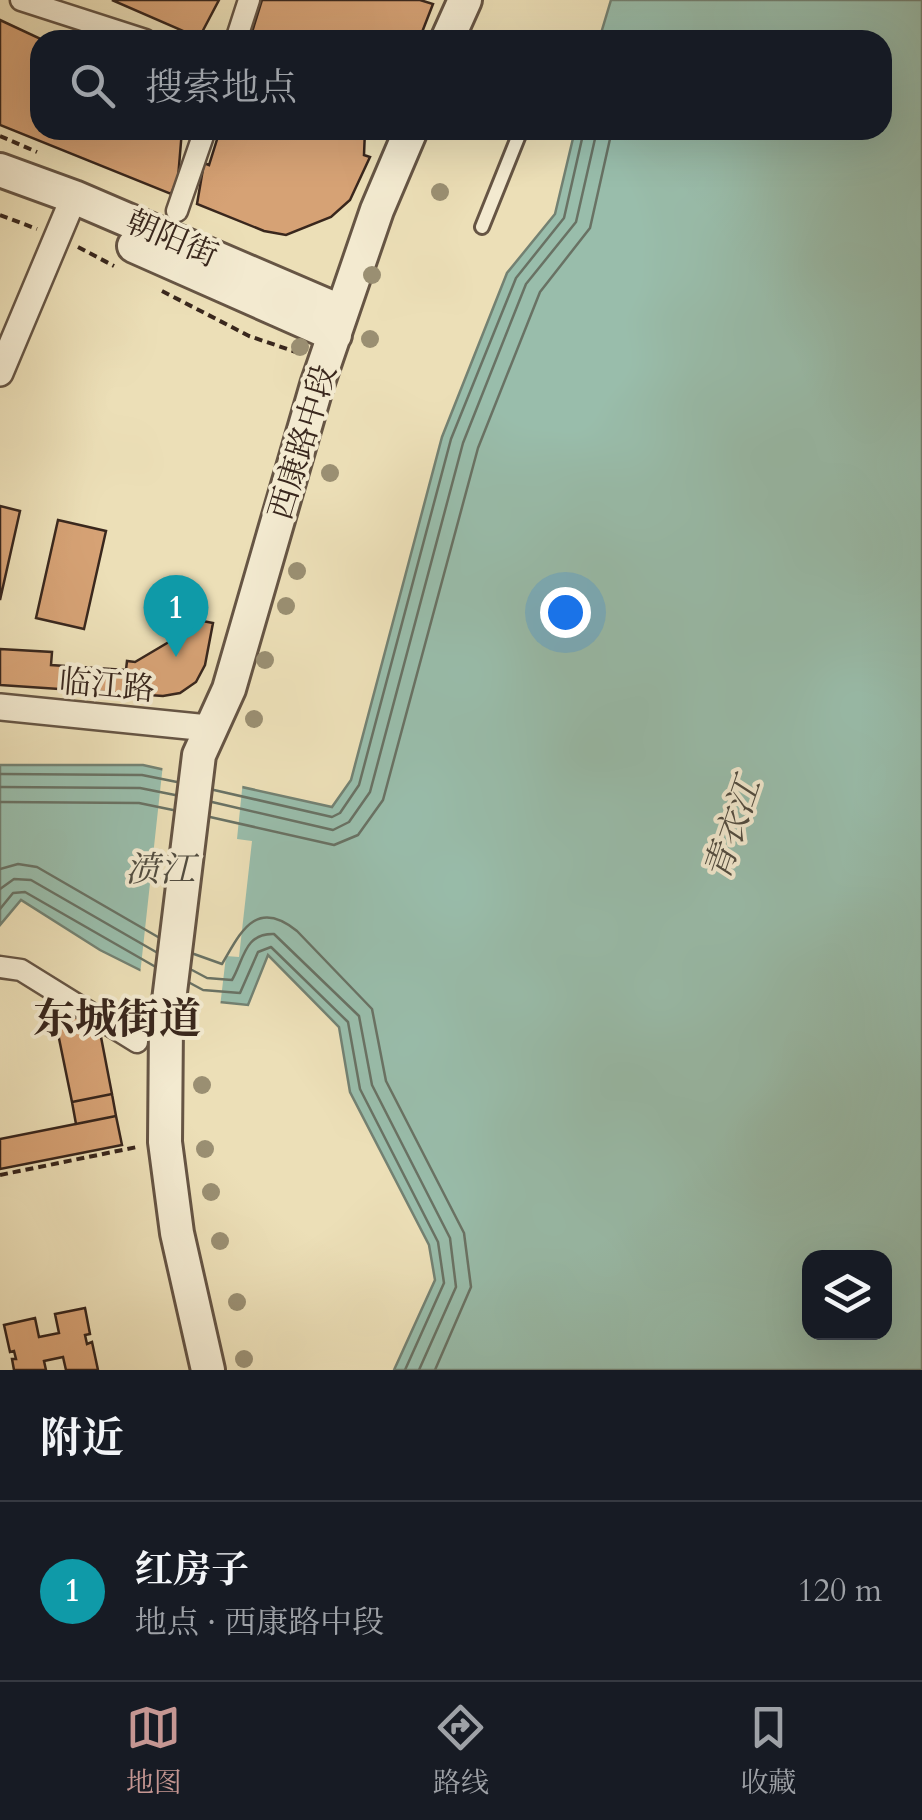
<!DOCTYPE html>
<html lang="zh">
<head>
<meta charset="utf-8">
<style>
  :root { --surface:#171b24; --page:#242831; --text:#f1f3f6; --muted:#9ea1a6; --line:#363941; --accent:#c59692 }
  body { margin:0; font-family:Cardo,"Noto Serif SC",serif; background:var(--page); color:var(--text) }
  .controls { position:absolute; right:30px; bottom:30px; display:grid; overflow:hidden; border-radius:20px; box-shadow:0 10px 40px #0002 }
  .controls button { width:90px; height:90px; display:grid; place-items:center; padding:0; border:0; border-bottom:2px solid var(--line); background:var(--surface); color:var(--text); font:50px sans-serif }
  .you { position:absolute; left:565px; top:612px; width:35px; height:35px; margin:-25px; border:8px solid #fff; border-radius:50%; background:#1a73e8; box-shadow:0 0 0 15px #1a73e833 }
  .badge { display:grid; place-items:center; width:65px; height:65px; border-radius:50%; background:var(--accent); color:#fff; font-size:32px; font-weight:700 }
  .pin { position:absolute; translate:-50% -82px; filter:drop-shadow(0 2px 5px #0008) }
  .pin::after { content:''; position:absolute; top:52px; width:35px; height:30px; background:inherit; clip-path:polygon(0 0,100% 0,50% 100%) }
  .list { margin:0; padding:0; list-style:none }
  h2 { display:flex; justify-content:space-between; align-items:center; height:130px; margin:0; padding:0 40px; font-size:42px }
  h2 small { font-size:32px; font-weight:400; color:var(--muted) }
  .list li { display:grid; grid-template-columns:65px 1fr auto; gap:30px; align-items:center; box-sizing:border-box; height:180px; padding:0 40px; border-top:2px solid var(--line) }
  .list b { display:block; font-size:38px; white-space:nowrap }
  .list p { margin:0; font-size:32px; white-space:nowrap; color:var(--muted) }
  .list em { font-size:32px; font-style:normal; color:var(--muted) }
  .icon { flex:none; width:55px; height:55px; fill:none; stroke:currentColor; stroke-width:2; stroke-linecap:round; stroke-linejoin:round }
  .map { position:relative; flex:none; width:922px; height:1370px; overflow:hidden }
  .search { position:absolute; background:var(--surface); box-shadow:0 10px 40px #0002; left:30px; right:30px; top:30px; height:110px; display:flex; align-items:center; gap:25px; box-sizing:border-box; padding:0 35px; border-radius:30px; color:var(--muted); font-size:38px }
  .sheet { height:310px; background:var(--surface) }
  nav { display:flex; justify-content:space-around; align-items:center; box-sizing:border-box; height:140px; border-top:2px solid var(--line); background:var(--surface); font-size:28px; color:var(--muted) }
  nav a { display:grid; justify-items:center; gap:5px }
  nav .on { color:var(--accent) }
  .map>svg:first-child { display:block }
  .water { fill:#99bdab; stroke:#738172; stroke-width:2.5; fill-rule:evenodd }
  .pier { fill:#ecdfb7 }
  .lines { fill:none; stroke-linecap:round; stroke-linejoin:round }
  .shore { stroke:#697264; stroke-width:2.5 }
  .building { fill:#d6a275; stroke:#39271d; stroke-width:2.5 }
  .service-casing { stroke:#654; stroke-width:18 }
  .pedestrian-casing { stroke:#654; stroke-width:25 }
  .minor-casing { stroke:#654; stroke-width:30 }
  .tertiary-casing { stroke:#654; stroke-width:38 }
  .path { stroke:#39271d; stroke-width:4; stroke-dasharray:8 5; stroke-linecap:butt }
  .service { stroke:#f3ead0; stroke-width:12 }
  .pedestrian { stroke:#f3ead0; stroke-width:20 }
  .minor { stroke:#f3ead0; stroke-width:25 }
  .tertiary { stroke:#f3ead0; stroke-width:32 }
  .tree { fill:#9a8f72 }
  .labels { text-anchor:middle; stroke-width:8; stroke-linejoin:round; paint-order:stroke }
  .street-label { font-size:32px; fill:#39271d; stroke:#f3ead0 }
  .water-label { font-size:35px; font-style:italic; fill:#514c40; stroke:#f3ead0 }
  .district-label { font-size:42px; font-weight:bold; fill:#39271d; stroke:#f3ead0 }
</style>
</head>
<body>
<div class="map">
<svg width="922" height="1370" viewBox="0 0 922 1370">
  <rect width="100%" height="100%" fill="#ecdfb7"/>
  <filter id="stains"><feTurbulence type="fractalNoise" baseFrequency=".002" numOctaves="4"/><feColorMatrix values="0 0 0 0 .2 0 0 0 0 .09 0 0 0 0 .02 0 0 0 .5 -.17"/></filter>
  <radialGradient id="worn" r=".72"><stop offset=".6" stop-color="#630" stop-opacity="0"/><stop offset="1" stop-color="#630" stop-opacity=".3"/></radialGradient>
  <path class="water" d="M611 0H922V1370H394L435 1280 429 1245 350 1092 339 1027 268 955 248 1005 200 1000 100 950 21 900 0 925V765H143L332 807 351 780 442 437 507 273 555 214 575 130H882V40H599ZM810 1258H884V1332H810Z"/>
  <path class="pier" d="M163 764 243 780 237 839 252 841 239 957 226 956 220 1007 198 1004 140 975Z"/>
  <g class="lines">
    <path class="shore" d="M0 774 142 775 177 782
      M0 787 140 788 175 795
      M214 790 332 817 340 813 359 785 451 439 516 278 564 218 584 130
      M0 802 139 803 173 810
      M212 802 333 830 349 822 370 792 463 443 526 284 576 222 597 130
      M210 817 334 845 358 835 383 800 478 448 540 292 590 228 612 130
      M0 869 18 864 37 867 158 937
      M0 889 14 879 31 880 156 952
      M0 909 13 893 25 892 154 966
      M194 954 222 964C240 934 255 897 297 931L372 1009 386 1081 464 1233 471 1287 435 1370
      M192 970 207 978 232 980C244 960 244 933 274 934L359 1016 372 1085 450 1238 456 1287 419 1370
      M190 983 203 990 240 993 258 952 271 947 348 1022 360 1089 438 1242 444 1283 405 1370"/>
  </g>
  <path class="building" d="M112 0H219L199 38Z
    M262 0H420L433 4 419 40H244L247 31 252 32Z
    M0 20 43 40 40 130H182L178 178 171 194 0 125Z
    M220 130H365L364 155 370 157 350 200 331 217 286 235 264 231 197 204 204 163 209 165Z
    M0 506 20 511 0 600Z
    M58 520 106 531 84 629 36 618Z
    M187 618 213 623 205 665 196 682 180 693 163 696 0 685V649L52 652 51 665 126 670 127 661 135 662 184 633Z
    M53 1009 78 1018 101 1037 112 1094 72 1102Z
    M112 1094 116 1116 76 1124 72 1102Z
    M116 1116 122 1145 0 1169V1139Z
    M85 1308 90 1334 85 1335 87 1344 92 1342 98 1370H66L63 1357 44 1361 46 1370H14L12 1359H16L14 1351 10 1352 4 1325 35 1318 39 1337 59 1333 55 1314Z"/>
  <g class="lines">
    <defs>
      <path id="service" d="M482 227 521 130"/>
      <path id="pedestrian" d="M21 0 145 40
        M236 40 249 0
        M177 211 205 130
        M0 967 21 970 137 1042"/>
      <path id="minor" d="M0 373 74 197
        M0 707 208 728"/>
      <path id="tertiary" d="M447 40 465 0
        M0 170 74 197 342 312
        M134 246 335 335
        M208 1370 177 1233 165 1142 166 1025 199 755 229 689 317 385 377 210 411 130"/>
    </defs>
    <use href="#service" class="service-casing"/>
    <use href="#pedestrian" class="pedestrian-casing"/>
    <use href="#minor" class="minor-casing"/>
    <use href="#tertiary" class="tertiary-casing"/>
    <path class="path" d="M0 136 37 152
      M0 215 37 229
      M78 247 114 266
      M162 291 249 336 299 353
      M0 1175 137 1147"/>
    <use href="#service" class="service"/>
    <use href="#pedestrian" class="pedestrian"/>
    <use href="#minor" class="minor"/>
    <use href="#tertiary" class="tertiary"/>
  </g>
  <g class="tree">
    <circle cx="440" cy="192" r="9"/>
    <circle cx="372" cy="275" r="9"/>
    <circle cx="370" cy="339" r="9"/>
    <circle cx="300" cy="347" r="9"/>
    <circle cx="330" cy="473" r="9"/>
    <circle cx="297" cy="571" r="9"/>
    <circle cx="286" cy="606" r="9"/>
    <circle cx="265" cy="660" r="9"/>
    <circle cx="254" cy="719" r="9"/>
    <circle cx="202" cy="1085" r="9"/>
    <circle cx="205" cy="1149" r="9"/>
    <circle cx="211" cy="1192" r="9"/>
    <circle cx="220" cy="1241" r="9"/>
    <circle cx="237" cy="1302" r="9"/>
    <circle cx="244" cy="1359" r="9"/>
  </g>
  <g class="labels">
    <g class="street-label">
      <text transform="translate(172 238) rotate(23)" y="11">朝阳街</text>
      <text transform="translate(302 442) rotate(-73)" y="11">西康路中段</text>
      <text transform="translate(107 685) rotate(5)" y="11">临江路</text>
    </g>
    <g class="water-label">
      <text transform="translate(732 829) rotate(-71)" y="12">青衣江</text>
      <text x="160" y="881">𣸣江</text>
    </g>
    <g class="district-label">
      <text x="117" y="1033">东城街道</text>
    </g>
  </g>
  <rect width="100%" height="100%" filter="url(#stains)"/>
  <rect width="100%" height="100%" fill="url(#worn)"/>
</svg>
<div class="controls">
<button><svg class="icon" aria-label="layers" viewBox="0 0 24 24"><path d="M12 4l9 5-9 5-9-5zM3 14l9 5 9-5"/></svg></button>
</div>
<div class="you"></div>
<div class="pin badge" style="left:176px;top:657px;background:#0f9aa8">1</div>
<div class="search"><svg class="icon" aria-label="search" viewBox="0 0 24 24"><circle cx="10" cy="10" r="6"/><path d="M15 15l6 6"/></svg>搜索地点</div>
</div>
<section class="sheet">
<h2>附近<small></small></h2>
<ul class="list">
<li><span class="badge" style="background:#0f9aa8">1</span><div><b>红房子</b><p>地点 · 西康路中段</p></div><em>120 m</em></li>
</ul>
</section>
<nav>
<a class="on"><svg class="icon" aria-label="map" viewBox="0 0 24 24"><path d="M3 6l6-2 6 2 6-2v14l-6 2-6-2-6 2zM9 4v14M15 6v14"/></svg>地图</a>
<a><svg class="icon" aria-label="directions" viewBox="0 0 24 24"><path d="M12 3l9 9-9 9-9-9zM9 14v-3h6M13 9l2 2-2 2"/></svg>路线</a>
<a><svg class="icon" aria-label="saved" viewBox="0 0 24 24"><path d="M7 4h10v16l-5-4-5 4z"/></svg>收藏</a>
</nav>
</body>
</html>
